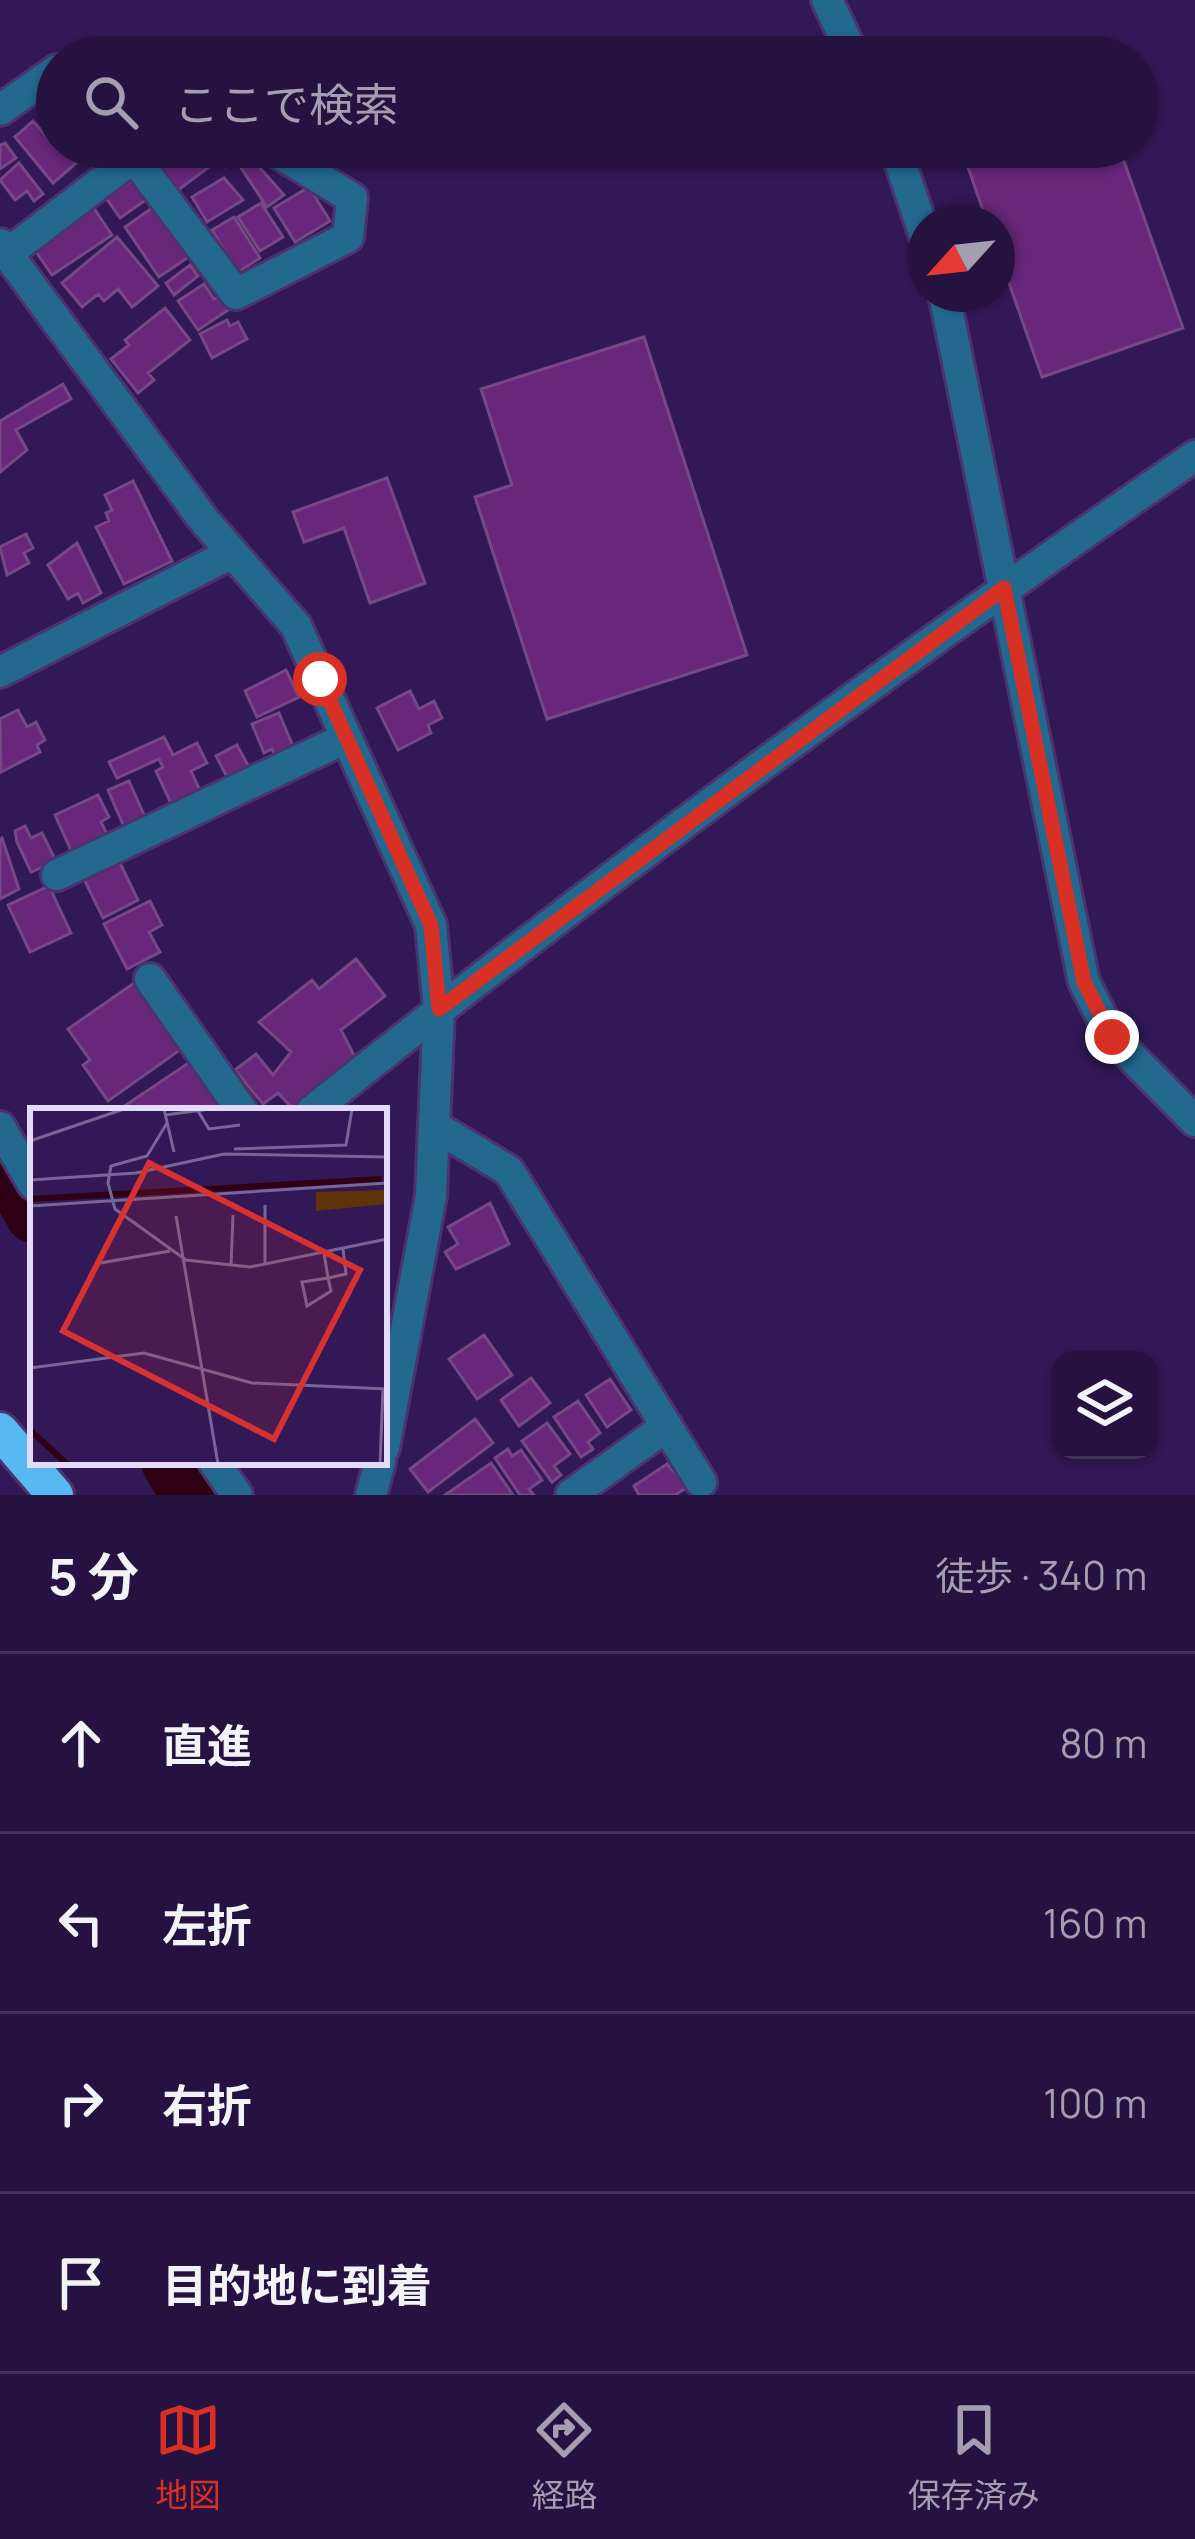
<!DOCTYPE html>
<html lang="ja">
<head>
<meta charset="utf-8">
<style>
  :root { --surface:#261240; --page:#2e1b47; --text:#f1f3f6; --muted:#a49eb1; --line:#423259; --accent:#d93025 }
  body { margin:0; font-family:Manrope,"Noto Sans JP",sans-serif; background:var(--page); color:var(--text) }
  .controls { position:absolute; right:36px; bottom:36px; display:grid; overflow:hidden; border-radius:24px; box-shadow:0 3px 9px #0004 }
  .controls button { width:108px; height:108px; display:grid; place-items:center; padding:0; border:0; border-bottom:3px solid var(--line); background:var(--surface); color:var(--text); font:60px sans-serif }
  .compass { position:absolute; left:907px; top:204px; width:108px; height:108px; border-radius:50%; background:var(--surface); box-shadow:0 3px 9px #0004; rotate:243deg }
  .stop { position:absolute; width:36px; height:36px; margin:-27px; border:9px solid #d93025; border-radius:50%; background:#fff }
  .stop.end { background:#d93025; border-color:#fff; box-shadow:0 3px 12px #0008 }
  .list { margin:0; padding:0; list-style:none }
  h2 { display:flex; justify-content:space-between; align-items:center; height:156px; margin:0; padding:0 48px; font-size:51px }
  h2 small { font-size:39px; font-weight:400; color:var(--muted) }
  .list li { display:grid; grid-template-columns:78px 1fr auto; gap:36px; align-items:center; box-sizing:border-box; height:180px; padding:0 48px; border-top:3px solid var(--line) }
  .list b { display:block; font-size:45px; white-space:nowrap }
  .list em { font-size:39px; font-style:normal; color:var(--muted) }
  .icon { flex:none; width:66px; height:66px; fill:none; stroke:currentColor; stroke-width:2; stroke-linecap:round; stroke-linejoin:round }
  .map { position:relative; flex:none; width:1195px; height:1495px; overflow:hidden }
  .search { position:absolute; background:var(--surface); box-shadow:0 3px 9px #0004; left:36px; right:36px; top:36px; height:132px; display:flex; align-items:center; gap:30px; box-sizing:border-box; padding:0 42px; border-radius:66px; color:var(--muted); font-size:45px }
  .sheet { height:876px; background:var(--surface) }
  nav { display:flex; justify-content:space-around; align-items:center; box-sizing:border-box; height:168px; border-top:3px solid var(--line); background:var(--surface); font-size:33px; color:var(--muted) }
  nav a { display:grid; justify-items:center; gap:6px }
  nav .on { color:var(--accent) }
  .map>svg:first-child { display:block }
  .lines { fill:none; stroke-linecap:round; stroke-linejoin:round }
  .river { stroke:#2f0014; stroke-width:54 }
  .building { fill:#68277a; stroke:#764884; stroke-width:3 }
  .minor-casing { stroke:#4b336d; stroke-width:36 }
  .highway-casing { stroke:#4b336d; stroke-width:42 }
  .minor { stroke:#23688f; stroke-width:30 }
  .highway { stroke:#58b8f2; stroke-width:36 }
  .route { stroke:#d93025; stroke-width:15 }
  .inset-river { fill:none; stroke:#2f0014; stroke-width:6 }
  .inset-road { fill:none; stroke:#796698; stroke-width:3 }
  .view { fill:#d73132; fill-opacity:0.15; stroke:#d73132; stroke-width:6 }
  .inset-edge { fill:none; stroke:#e3dbfa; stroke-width:6 }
</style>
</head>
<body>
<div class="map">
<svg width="1195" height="1495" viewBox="0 0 1195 1495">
  <rect width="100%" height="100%" fill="#321856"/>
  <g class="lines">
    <path class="river" d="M0 1157 33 1216
      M168 1462 187 1495"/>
  </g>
  <path class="building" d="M33 121 51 141 57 136V147H71L81 159 53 183 15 137Z
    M5 143 16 158 0 169V145Z
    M170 147H194L209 167 177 191 158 165 174 153Z
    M204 147H230L238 154 226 167Z
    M961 147H1119L1183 328 1042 377 997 249V222H987Z
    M253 160 284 195 267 207 241 168Z
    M19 163 43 194 34 201 27 191 15 200 0 180Z
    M224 178 243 200 207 222 192 197Z
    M134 179 147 199 120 218 106 198Z
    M309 187 330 221 295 242 274 208Z
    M261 203 283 237 260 251 238 217Z
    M156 205 190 256 159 277 125 227Z
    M93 207 112 235 52 275 34 249Z
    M234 217 260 258 238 272 212 230Z
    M117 237 158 286 132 307 118 289 104 301 98 294 82 307 62 283Z
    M190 265 198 276 174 295 166 283Z
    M204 284 214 299 222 294 231 308 198 330 178 301Z
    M165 308 190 340 148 373 154 380 138 393 111 359 129 345 125 340Z
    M227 320 230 326 238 322 247 339 212 358 200 334Z
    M644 337 747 655 547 719 475 497 512 485 481 389Z
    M63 384 71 399 16 430 27 450 0 472V421Z
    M387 478 425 583 370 603 344 528 304 542 293 512Z
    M133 481 172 561 124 584 96 527 109 521 106 513 112 510 105 495Z
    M26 534 33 548 24 553 29 563 7 575 0 547Z
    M77 543 101 593 83 603 78 593 68 599 48 565Z
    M286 670 299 697 257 717 245 691Z
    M410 691 419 709 434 701 442 718 428 725 431 733 398 750 377 708Z
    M18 710 27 727 36 722 45 740 37 745 40 752 1 772 0 719Z
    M279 713 295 751 276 759 272 749 264 753 252 724Z
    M164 737 173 755 197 743 207 763 191 771 203 797 174 810 156 771 163 767 159 759 117 778 109 762Z
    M237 745 250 769 229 781 216 756Z
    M129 781 145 817 124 827 108 790Z
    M98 795 109 817 101 822 110 840 74 857 55 815Z
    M25 826 31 838 42 833 56 861 31 872 17 842 15 831Z
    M2 838 19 889 0 899V840Z
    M116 855 138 900 103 918 81 873Z
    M49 886 71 933 30 952 8 905Z
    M150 901 162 925 149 932 160 952 127 969 104 924Z
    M356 959 385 996 341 1030 357 1061 295 1111 278 1093 263 1104 235 1070 256 1054 273 1075 291 1052 259 1022 312 980 319 989Z
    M134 983 180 1050 108 1101 83 1065 90 1060 68 1029Z
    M190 1062 223 1111H117Z
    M490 1203 509 1244 456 1269 445 1252 458 1244 448 1227Z
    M484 1335 512 1375 477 1399 449 1359Z
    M531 1378 550 1403 519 1426 501 1400Z
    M610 1379 631 1410 607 1427 586 1395Z
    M578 1401 600 1433 588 1442 593 1449 581 1457 554 1417Z
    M475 1419 493 1443 428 1492 410 1469Z
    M547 1423 570 1454 554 1466 561 1475 552 1482 522 1441Z
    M508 1449 512 1456 521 1450 542 1480 529 1489 534 1495H520L495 1458Z
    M491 1463 513 1495H445Z
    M667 1464 688 1487 675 1495H639L634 1486Z"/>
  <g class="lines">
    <defs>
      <path id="minor" d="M827 0 854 57
        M0 110 57 70
        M126 147 236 294 348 237 352 198 269 147
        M895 147 925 236
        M0 244 203 519 296 626 431 925 439 1009 431 1196 384 1448
        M7 254 147 147
        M944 294 1084 982 1112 1037 1195 1121
        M0 672 232 553
        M57 875 346 738
        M150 979 242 1111
        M312 1111C598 882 894 664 1195 456
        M0 1127 33 1184
        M436 1127 509 1171 701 1482
        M214 1462 237 1495
        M371 1495 380 1462
        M571 1495 667 1426"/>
      <path id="highway" d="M0 1431 55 1495"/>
    </defs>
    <use href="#minor" class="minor-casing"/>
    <use href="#highway" class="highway-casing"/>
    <use href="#minor" class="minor"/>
    <use href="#highway" class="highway"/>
  </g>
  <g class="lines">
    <path class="route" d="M320 679 431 925 439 1009 1004 588 1084 982 1112 1037"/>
  </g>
  <g transform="translate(30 1108)">
    <rect width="357" height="357" fill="#321856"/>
    <path d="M357 82V96L286 103V84Z" fill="#5e330a"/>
    <path class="inset-river" d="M0 91 352 71M0 322 37 356"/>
    <path class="inset-road" d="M134 1 144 44M168 3 179 21 210 17M135 7 180 1M137 15 117 48 81 58 78 75 85 101 156 152 220 159 357 131M0 33 94 1M204 41 316 37 322 1M0 72 106 65 194 46 357 49M235 97V155M0 98 357 75M146 108 188 356M294 145 298 170 301 183 277 198 272 174 298 170 316 166 313 141M70 155 140 143M201 158 203 107M0 260 114 245 222 275 357 281M350 356 353 281"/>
    <path class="view" d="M119 55 330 162 244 331 33 223Z"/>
    <rect width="357" height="357" class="inset-edge"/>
  </g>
</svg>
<div class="controls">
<button><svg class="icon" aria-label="layers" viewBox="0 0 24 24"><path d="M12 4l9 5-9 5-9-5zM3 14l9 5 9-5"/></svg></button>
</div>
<svg class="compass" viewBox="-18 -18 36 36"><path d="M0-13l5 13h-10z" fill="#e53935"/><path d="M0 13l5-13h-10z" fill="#a49eb1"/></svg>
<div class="stop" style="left:320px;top:679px"></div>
<div class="stop end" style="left:1112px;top:1037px"></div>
<div class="search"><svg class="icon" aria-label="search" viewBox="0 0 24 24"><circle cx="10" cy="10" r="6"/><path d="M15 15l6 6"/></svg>ここで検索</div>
</div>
<section class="sheet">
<h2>5 分<small>徒歩 · 340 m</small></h2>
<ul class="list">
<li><svg class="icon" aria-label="ahead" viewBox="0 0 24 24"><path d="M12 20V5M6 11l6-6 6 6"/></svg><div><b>直進</b></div><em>80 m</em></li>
<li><svg class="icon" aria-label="left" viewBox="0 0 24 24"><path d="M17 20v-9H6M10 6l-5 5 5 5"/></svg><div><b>左折</b></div><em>160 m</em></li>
<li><svg class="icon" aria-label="right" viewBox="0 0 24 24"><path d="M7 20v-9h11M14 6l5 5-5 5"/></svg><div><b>右折</b></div><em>100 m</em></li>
<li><svg class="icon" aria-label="arrive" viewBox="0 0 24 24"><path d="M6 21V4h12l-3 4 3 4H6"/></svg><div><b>目的地に到着</b></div></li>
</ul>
</section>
<nav>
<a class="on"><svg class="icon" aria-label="map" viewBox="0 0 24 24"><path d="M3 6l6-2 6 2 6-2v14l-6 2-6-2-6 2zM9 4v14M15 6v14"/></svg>地図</a>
<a><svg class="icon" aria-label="directions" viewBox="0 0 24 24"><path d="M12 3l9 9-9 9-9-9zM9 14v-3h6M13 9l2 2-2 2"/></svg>経路</a>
<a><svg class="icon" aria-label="saved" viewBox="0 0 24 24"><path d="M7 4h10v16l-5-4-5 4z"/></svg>保存済み</a>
</nav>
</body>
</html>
